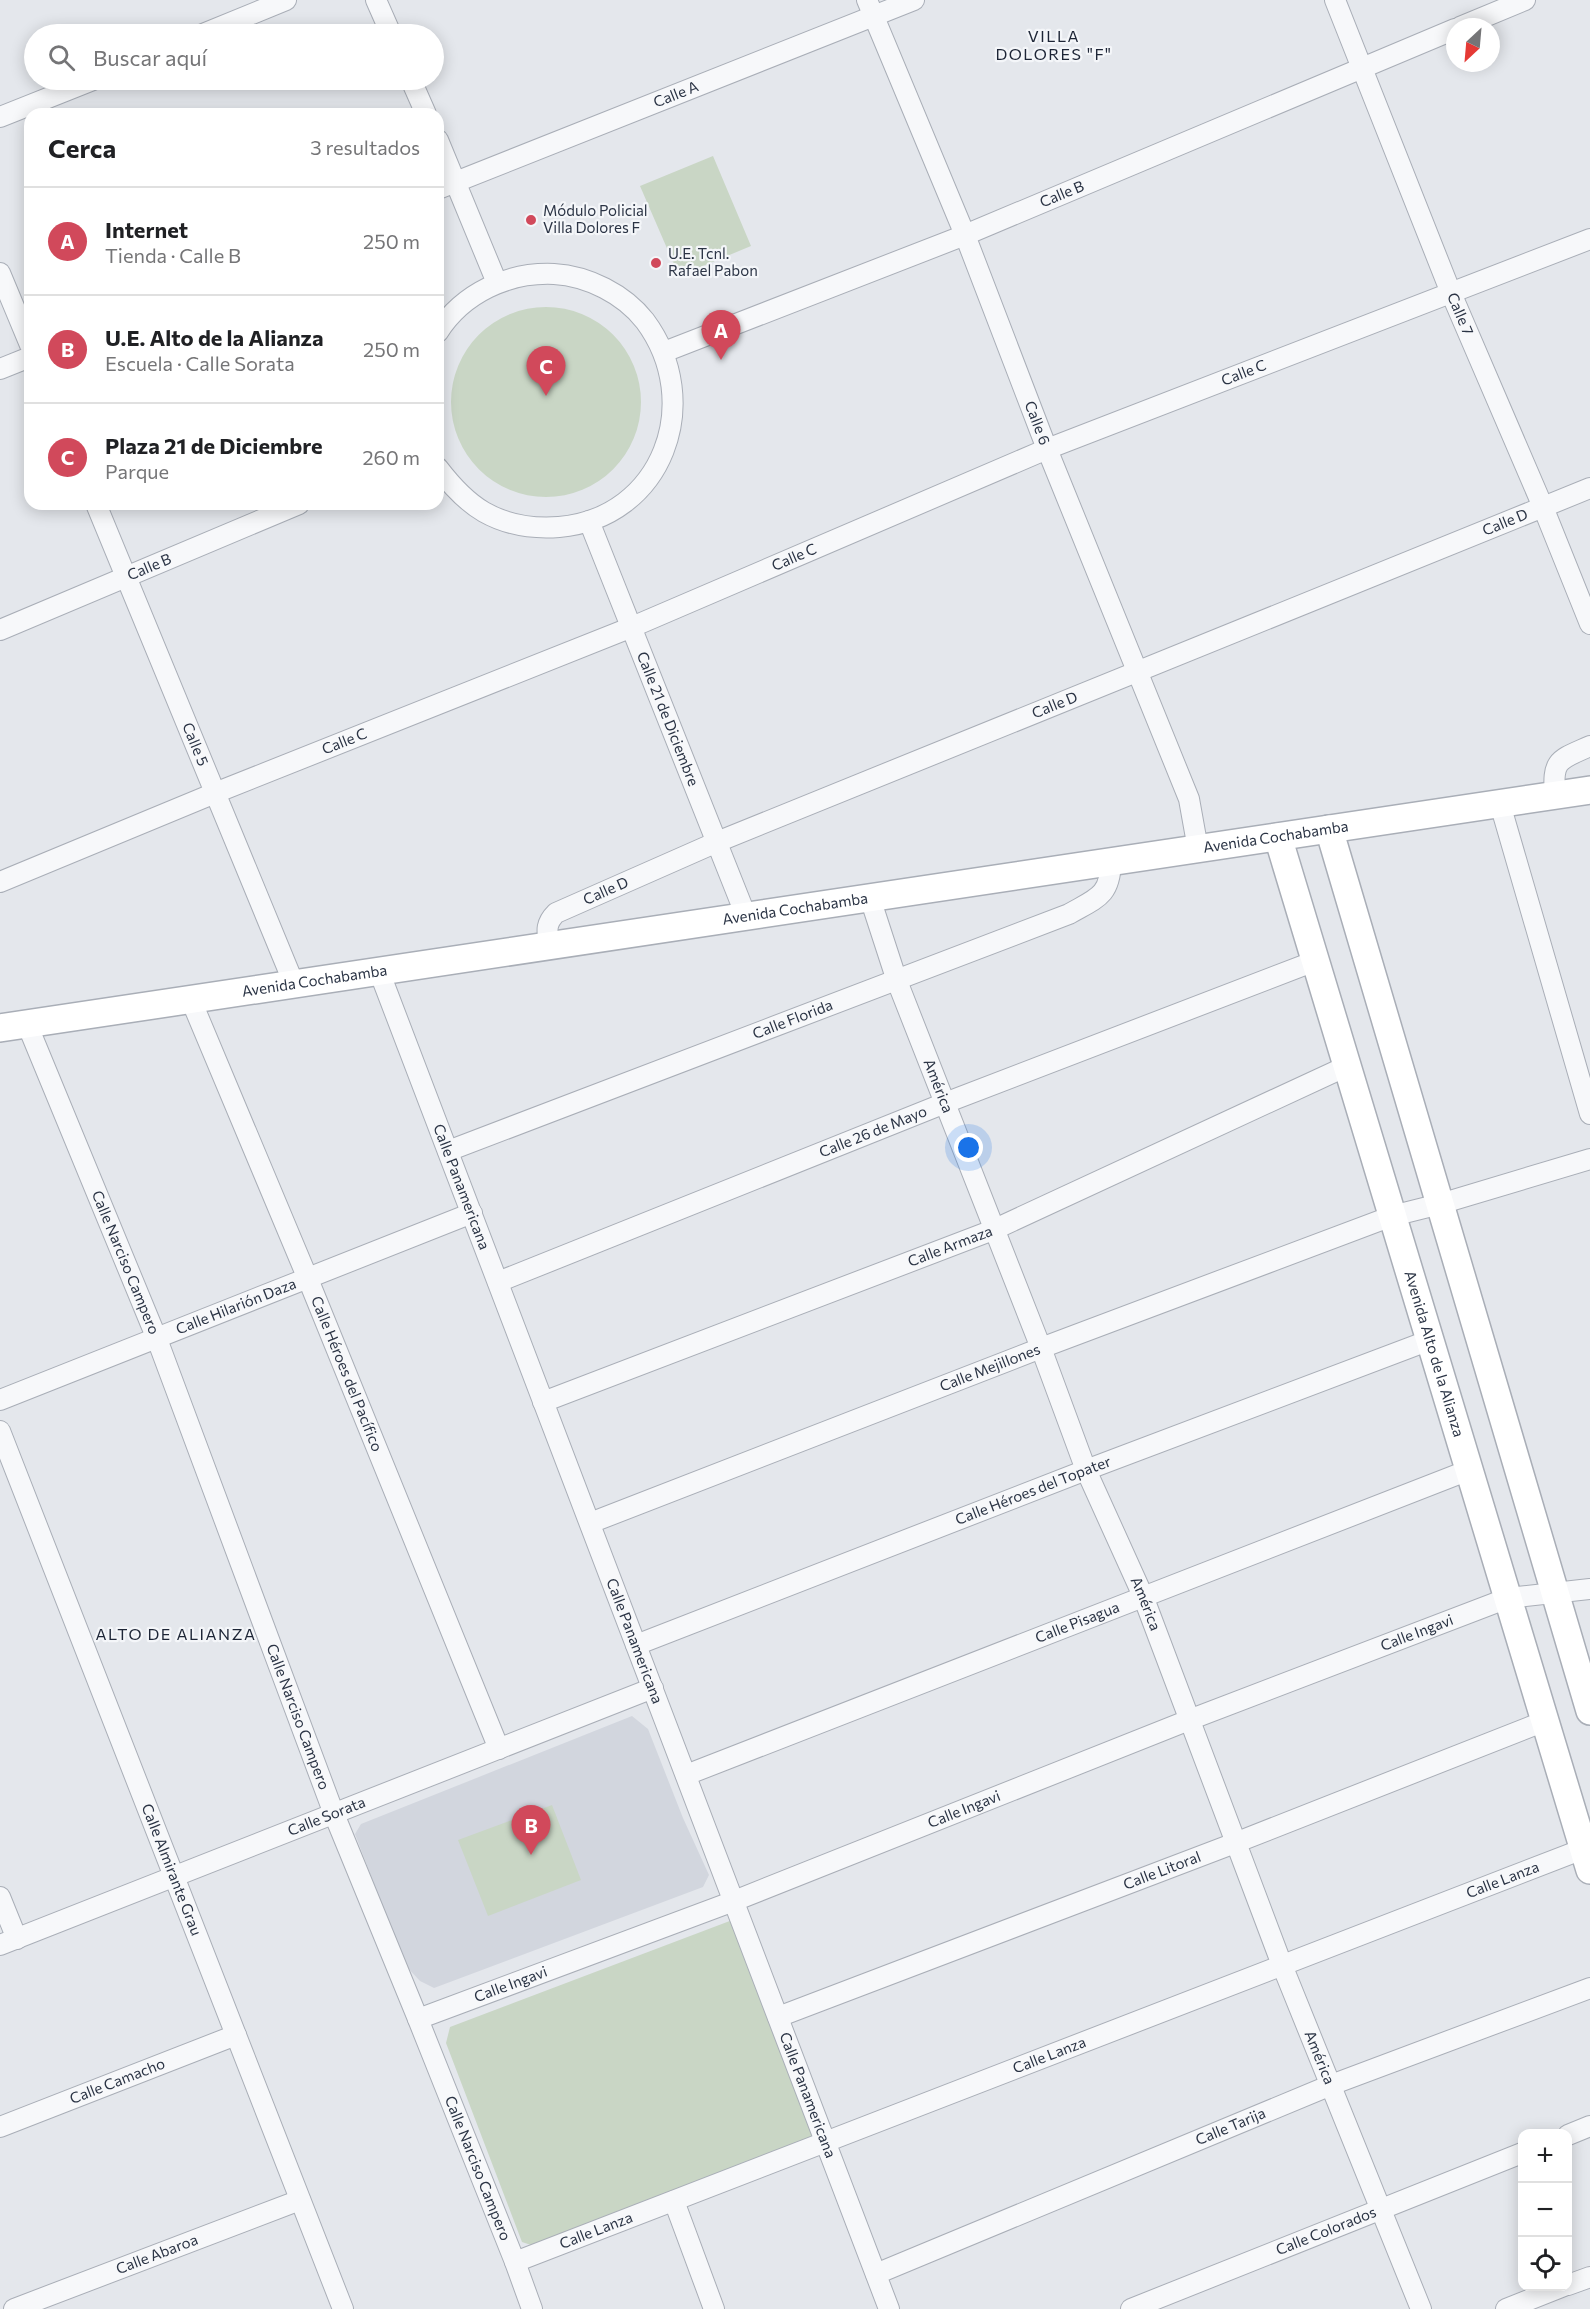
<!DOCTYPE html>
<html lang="es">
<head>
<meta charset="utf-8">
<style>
  :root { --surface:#fff; --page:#f2f2f2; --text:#202124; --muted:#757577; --line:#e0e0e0; --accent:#d1495b }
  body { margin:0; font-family:Commissioner,sans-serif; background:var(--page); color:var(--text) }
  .controls { position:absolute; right:18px; bottom:18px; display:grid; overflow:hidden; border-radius:12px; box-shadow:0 3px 15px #0003 }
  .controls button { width:54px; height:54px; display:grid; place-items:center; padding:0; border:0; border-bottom:2px solid var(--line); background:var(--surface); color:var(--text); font:30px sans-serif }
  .compass { position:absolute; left:1446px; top:18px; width:54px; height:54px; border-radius:50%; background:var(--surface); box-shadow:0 3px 15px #0003; rotate:206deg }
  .you { position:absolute; left:969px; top:1148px; width:21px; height:21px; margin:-15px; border:4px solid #fff; border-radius:50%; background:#1a73e8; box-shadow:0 0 0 9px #1a73e833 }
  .badge { display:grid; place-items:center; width:39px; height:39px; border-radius:50%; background:var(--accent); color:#fff; font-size:20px; font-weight:700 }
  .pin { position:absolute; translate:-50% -50px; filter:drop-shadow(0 2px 3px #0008) }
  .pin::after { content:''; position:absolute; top:32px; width:21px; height:18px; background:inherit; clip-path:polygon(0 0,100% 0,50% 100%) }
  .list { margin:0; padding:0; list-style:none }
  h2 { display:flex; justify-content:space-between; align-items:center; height:78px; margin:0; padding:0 24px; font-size:26px }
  h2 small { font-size:20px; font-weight:400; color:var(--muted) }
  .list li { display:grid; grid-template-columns:39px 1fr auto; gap:18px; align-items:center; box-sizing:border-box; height:108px; padding:0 24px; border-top:2px solid var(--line) }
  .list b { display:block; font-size:22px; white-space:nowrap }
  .list p { margin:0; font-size:20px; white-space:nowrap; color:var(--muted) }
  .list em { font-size:20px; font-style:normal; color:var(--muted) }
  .icon { flex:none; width:33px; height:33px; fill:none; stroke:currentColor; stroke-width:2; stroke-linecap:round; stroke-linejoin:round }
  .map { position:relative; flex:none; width:1590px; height:2309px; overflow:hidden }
  .search { position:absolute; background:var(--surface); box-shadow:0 3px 15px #0003; left:24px; top:24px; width:420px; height:66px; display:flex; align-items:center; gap:15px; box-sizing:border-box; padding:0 21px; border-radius:33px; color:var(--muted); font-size:22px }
  .panel { position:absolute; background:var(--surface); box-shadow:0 3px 15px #0003; left:24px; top:108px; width:420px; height:402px; border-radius:18px }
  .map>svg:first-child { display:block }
  .built { fill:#d2d6de }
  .green { fill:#c9d6c5 }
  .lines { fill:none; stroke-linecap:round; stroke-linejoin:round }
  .street-casing { stroke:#a9aeb7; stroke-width:22 }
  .secondary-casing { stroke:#a9aeb7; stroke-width:30 }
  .street { stroke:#f7f8fa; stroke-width:20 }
  .secondary { stroke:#fff; stroke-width:27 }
  .poi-dot { fill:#d1495b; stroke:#f4f6f9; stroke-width:2 }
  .labels { text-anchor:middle; stroke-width:4.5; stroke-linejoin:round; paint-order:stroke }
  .street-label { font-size:15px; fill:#2b3445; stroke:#f4f6f9 }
  .poi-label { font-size:15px; fill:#2b3445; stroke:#f4f6f9; text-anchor:start }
  .neighbourhood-label { font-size:16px; letter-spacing:1.5px; fill:#1d2536; stroke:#f4f6f9 }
</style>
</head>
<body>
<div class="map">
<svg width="1590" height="2309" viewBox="0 0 1590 2309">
  <rect width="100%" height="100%" fill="#e4e7ec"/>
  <path class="built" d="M632 1716 648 1729 683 1818 709 1875 703 1887 434 1988 420 1981 405 1965 355 1834 361 1824Z"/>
  <path class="green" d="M713 156 751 246 679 276 640 186Z
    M451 402a95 95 0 1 1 190 0a95 95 0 1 1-190 0Z
    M552 1805 581 1880 488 1916 458 1840Z
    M735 1919 819 2136 531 2245 522 2242 446 2043 450 2027Z"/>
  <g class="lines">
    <defs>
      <g id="street">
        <path d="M376 0 391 34"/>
        <path id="s1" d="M867 0 965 235 1047 449 1189 799 1198 849"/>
        <path id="s2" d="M1335 0 1451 293 1543 507 1590 624"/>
        <path d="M1460 27 1525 0"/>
        <path d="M203 34 286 0"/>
        <path d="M411 80 426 114"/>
        <path d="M0 117 93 80"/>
        <path d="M438 140 497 283"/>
        <path id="s3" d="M438 189 914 0"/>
        <path d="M0 273 30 345"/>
        <path d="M438 332C463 293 508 272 554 274 588 276 624 294 645 321 705 402 663 518 559 527 533 529 507 525 484 512 465 501 451 485 438 468"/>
        <path id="s4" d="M664 352 965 235 1455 29"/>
        <path d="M0 369 30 357"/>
        <path id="s5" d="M96 504 294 984"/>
        <path id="s6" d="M589 521 746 916"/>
        <path id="s7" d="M0 630 299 504"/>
        <path d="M1555 795C1552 759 1559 760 1590 746"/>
        <path d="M1500 804 1590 1114"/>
        <path id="s8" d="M0 882 215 793 632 627 1047 449 1590 239"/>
        <path id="s9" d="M870 898 897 981 1041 1348 1086 1470 1143 1596 1282 1965 1421 2309"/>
        <path id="s10" d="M549 946C547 931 545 924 556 913L717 842 1590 488"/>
        <path id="s11" d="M379 971 889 2309"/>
        <path id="s12" d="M191 1000 308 1279 499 1749"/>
        <path id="s13" d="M27 1024 157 1339 334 1814 418 2019 515 2262 532 2309"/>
        <path id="s14" d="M448 1151 1069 914C1097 898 1110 896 1111 862"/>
        <path id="s15" d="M498 1282 945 1103 1315 961"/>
        <path id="s16" d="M0 1400 472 1213"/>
        <path id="s17" d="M543 1402 993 1230 1347 1066"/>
        <path id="s18" d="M0 1431 343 2309"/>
        <path id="s19" d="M590 1523 1041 1348 1392 1216 1440 1204 1590 1159"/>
        <path id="s20" d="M636 1645 1086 1470 1430 1340"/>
        <path id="s21" d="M686 1775 1469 1470"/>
        <path d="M0 1897 17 1939"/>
        <path id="s22" d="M0 1945 653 1688"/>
        <path id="s23" d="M778 2017 1235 1843 1545 1721"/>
        <path id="s24" d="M418 2019 734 1901 1189 1720 1508 1598 1590 1589"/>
        <path id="s25" d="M0 2127 236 2035"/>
        <path d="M1568 2135 1590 2126"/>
        <path d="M674 2201 714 2309"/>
        <path id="s26" d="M515 2262 1583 1849"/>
        <path id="s27" d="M876 2274 1331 2085 1590 1988"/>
        <path d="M1568 2285 1590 2277"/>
        <path id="s28" d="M14 2309 300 2200"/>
        <path id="s29" d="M1131 2309 1522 2153"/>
        <path d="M1506 2309 1564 2286"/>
      </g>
      <g id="secondary">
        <path d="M1329 829 1590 1711"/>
        <path id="s30" d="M1278 837 1590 1870"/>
        <path id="s31" d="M0 1028 1590 790"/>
      </g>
    </defs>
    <use href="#street" class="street-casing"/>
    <use href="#secondary" class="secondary-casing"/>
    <use href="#street" class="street"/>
    <use href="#secondary" class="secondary"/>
  </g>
  <g class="poi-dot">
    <circle cx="531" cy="220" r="6"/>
    <circle cx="656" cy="263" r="6"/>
  </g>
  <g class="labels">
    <g class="street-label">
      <text dy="5" stroke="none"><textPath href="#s3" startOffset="256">Calle A</textPath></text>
      <text dy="5" stroke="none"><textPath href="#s4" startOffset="428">Calle B</textPath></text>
      <text dy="5" stroke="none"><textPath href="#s2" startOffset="338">Calle 7</textPath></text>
      <text dy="5" stroke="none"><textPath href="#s8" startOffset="1344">Calle C</textPath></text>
      <text dy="5" stroke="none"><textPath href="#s1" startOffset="456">Calle 6</textPath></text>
      <text dy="5" stroke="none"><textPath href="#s10" startOffset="1062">Calle D</textPath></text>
      <text dy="5" stroke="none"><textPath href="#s8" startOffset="858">Calle C</textPath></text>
      <text dy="5" stroke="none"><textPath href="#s7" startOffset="162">Calle B</textPath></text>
      <text dy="5" stroke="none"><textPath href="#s10" startOffset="576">Calle D</textPath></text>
      <text dy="5" stroke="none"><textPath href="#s6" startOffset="213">Calle 21 de Diciembre</textPath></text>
      <text dy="5" stroke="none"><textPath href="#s8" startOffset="372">Calle C</textPath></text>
      <text dy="5" stroke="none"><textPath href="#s5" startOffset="260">Calle 5</textPath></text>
      <text dy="5" stroke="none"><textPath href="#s31" startOffset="1290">Avenida Cochabamba</textPath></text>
      <text dy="5" stroke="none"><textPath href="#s10" startOffset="90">Calle D</textPath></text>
      <text dy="5" stroke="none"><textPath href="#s31" startOffset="804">Avenida Cochabamba</textPath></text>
      <text dy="5" stroke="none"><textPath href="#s31" startOffset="318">Avenida Cochabamba</textPath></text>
      <text dy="5" stroke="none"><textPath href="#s14" startOffset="369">Calle Florida</textPath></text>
      <text dy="5" stroke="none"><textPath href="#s9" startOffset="200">América</textPath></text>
      <text dy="5" stroke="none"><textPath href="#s15" startOffset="404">Calle 26 de Mayo</textPath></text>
      <text dy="5" stroke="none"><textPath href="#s11" startOffset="231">Calle Panamericana</textPath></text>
      <text dy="5" stroke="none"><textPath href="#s17" startOffset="436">Calle Armaza</textPath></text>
      <text dy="5" stroke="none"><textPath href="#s13" startOffset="258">Calle Narciso Campero</textPath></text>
      <text dy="5" stroke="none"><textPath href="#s16" startOffset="254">Calle Hilarión Daza</textPath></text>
      <text dy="5" stroke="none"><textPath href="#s30" startOffset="540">Avenida Alto de la Alianza</textPath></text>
      <text dy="5" stroke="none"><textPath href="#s19" startOffset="429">Calle Mejillones</textPath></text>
      <text dy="5" stroke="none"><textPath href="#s12" startOffset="405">Calle Héroes del Pacífico</textPath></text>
      <text dy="5" stroke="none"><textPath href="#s20" startOffset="426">Calle Héroes del Topater</textPath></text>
      <text dy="5" stroke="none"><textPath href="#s9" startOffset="758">América</textPath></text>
      <text dy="5" stroke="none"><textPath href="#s21" startOffset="420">Calle Pisagua</textPath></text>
      <text dy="5" stroke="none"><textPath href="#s24" startOffset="1071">Calle Ingavi</textPath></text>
      <text dy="5" stroke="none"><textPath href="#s11" startOffset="717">Calle Panamericana</textPath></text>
      <text dy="5" stroke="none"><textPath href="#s13" startOffset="744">Calle Narciso Campero</textPath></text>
      <text dy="5" stroke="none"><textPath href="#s24" startOffset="585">Calle Ingavi</textPath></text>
      <text dy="5" stroke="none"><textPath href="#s22" startOffset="351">Calle Sorata</textPath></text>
      <text dy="5" stroke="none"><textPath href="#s18" startOffset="471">Calle Almirante Grau</textPath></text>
      <text dy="5" stroke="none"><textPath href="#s23" startOffset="411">Calle Litoral</textPath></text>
      <text dy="5" stroke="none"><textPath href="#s26" startOffset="1059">Calle Lanza</textPath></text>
      <text dy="5" stroke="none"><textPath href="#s24" startOffset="99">Calle Ingavi</textPath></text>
      <text dy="5" stroke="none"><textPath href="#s26" startOffset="573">Calle Lanza</textPath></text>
      <text dy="5" stroke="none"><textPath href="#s9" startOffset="1244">América</textPath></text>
      <text dy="5" stroke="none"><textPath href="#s25" startOffset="126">Calle Camacho</textPath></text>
      <text dy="5" stroke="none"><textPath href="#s11" startOffset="1203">Calle Panamericana</textPath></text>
      <text dy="5" stroke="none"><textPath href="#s27" startOffset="384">Calle Tarija</textPath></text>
      <text dy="5" stroke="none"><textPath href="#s13" startOffset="1230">Calle Narciso Campero</textPath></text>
      <text dy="5" stroke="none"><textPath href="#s26" startOffset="87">Calle Lanza</textPath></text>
      <text dy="5" stroke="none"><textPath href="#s29" startOffset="210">Calle Colorados</textPath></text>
      <text dy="5" stroke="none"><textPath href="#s28" startOffset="153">Calle Abaroa</textPath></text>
    </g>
    <g class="poi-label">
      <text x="543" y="216">Módulo Policial<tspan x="543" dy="17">Villa Dolores F</tspan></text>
      <text x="668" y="259">U.E. Tcnl.<tspan x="668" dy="17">Rafael Pabon</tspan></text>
    </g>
    <g class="neighbourhood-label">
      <text x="1054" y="42">VILLA<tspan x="1054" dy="18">DOLORES "F"</tspan></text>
      <text x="176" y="1640">ALTO DE ALIANZA</text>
    </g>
  </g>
</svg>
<div class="controls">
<button>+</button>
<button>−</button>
<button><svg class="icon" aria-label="locate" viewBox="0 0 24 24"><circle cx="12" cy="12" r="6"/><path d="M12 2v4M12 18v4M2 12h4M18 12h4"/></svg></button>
</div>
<svg class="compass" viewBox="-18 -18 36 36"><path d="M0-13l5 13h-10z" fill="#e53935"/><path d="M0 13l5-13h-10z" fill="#757577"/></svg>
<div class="you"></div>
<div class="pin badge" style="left:721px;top:360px">A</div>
<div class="pin badge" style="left:531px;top:1855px">B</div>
<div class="pin badge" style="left:546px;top:396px">C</div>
<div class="search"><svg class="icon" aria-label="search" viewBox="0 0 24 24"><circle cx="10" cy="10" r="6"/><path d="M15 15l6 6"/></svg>Buscar aquí</div>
<section class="panel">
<h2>Cerca<small>3 resultados</small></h2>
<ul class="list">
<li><span class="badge">A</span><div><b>Internet</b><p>Tienda · Calle B</p></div><em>250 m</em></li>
<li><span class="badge">B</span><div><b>U.E. Alto de la Alianza</b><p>Escuela · Calle Sorata</p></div><em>250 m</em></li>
<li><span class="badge">C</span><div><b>Plaza 21 de Diciembre</b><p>Parque</p></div><em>260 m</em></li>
</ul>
</section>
</div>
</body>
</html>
